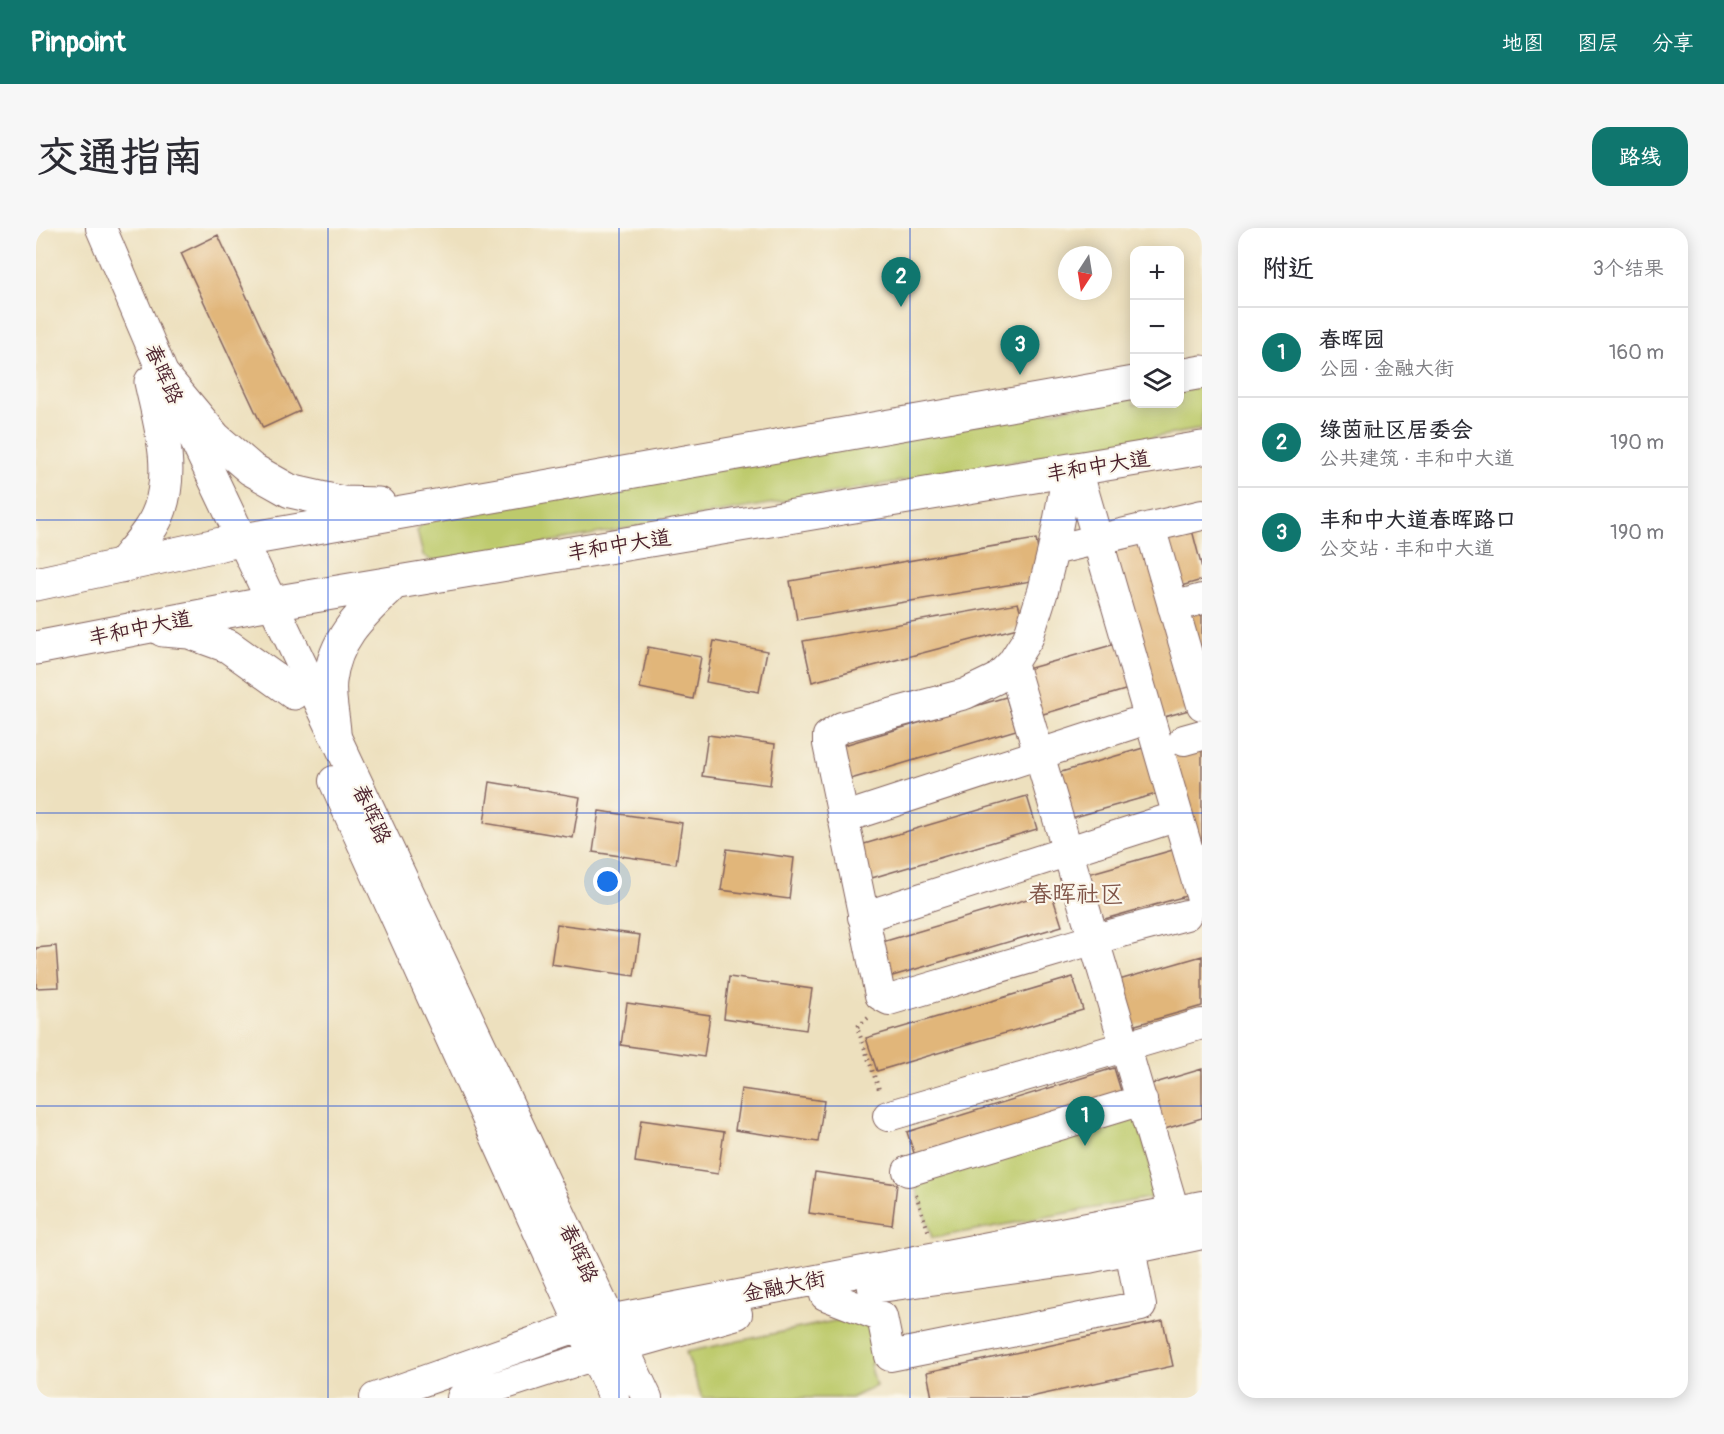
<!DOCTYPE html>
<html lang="zh">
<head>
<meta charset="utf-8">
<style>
  :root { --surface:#fff; --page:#f7f7f7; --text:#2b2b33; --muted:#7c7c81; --line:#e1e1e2; --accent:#0f766e }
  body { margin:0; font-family:Pangolin,"LXGW WenKai TC",sans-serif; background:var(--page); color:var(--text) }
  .controls { position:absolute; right:18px; top:18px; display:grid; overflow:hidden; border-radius:12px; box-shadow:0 3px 15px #0003 }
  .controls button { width:54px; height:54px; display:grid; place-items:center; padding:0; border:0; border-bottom:2px solid var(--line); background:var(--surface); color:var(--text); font:30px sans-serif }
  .compass { position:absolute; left:1022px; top:18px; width:54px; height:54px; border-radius:50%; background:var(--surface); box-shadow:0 3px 15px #0003; rotate:192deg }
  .you { position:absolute; left:572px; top:654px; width:21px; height:21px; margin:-15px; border:4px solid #fff; border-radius:50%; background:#1a73e8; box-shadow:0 0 0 9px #1a73e833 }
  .badge { display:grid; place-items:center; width:39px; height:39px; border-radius:50%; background:var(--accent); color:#fff; font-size:20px; font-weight:700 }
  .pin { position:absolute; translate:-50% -50px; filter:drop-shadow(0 2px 3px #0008) }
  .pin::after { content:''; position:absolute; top:32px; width:21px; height:18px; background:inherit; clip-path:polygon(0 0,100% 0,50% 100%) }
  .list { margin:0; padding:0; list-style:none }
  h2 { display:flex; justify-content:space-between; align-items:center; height:78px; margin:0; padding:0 24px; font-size:26px }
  h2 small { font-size:20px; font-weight:400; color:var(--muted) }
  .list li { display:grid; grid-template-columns:39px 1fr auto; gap:18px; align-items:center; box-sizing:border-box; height:90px; padding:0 24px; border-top:2px solid var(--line) }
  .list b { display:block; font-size:22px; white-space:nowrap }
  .list p { margin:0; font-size:20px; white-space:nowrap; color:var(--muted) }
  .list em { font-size:20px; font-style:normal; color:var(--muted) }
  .icon { flex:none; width:33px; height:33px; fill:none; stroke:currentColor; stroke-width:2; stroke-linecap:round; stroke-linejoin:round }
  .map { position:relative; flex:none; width:1166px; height:1170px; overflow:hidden; border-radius:18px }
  header { display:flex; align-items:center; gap:36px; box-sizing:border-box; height:84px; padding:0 30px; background:var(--accent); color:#fff }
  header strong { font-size:28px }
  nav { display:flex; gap:33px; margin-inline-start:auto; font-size:21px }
  .intro { display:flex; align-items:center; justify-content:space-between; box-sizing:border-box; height:144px; padding:0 36px }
  h1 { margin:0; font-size:42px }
  .button { padding:15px 27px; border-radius:18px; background:var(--accent); color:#fff; font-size:21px; font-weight:700 }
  main { display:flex; gap:36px; padding:0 36px }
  aside { flex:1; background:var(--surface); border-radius:18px; box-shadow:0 3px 15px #0003 }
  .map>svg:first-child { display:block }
  .green { fill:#bdca6c; stroke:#84744c; stroke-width:1.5 }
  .building { fill:#e1b67a }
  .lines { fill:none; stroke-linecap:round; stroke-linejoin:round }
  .minor-casing { stroke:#83635e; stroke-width:32 }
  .major-casing { stroke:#83635e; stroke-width:35 }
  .path { stroke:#83635e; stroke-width:4; stroke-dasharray:1.5 4.5; stroke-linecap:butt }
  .minor { stroke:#fff; stroke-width:30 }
  .major { stroke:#fff; stroke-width:33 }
  .grid { fill:none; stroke:#1d4ed8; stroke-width:1.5; stroke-opacity:0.55 }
  .labels { text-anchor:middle; stroke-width:4.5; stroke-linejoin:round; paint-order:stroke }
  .street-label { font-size:21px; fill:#4a1f2b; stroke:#fbf7ec }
  .quarter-label { font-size:24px; fill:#7f5447; stroke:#fbf7ec }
</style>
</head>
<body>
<header>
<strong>Pinpoint</strong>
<nav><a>地图</a><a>图层</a><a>分享</a></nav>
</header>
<div class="intro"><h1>交通指南</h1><a class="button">路线</a></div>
<main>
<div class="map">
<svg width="1166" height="1170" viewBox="0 0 1166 1170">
  <rect width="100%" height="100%" fill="#fbf7ec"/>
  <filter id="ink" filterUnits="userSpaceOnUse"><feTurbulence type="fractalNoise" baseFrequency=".0167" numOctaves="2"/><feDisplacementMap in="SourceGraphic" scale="12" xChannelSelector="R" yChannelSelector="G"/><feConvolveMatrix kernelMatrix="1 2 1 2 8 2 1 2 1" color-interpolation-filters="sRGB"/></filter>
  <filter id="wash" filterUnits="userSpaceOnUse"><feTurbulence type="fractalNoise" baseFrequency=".008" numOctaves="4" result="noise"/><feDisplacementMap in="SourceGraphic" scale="24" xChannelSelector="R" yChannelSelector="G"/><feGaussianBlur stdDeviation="1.35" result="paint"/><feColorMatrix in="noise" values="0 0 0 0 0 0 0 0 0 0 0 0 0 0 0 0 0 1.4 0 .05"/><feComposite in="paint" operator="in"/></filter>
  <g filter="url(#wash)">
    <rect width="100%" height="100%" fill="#ede0be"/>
    <path class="green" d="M1166 158V201L397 334 387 327 381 303 390 291 1098 169V176H1144V161Z
      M1100 885 1123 968 896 1010 878 952Z
      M817 1089 836 1092 845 1132 834 1136 840 1158 815 1170H666L650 1124Z"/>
    <g id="blocks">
      <path class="building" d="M182 7 264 183 227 200 145 25Z
        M1156 302 1166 340V352L1138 360 1125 311Z
        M1000 311 1007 351 761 392 754 353Z
        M1115 313 1160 480 1121 491 1076 324Z
        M982 375 989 398 776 454 767 413Z
        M1166 383V436L1151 387Z
        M678 413 731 423 723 464 670 454Z
        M1083 415 1096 460 997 489 984 443Z
        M612 419 665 429 657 471 604 460Z
        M970 469 980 502 808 553 798 520Z
        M672 507 739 516 734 557 666 548Z
        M1166 514V625L1135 523Z
        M1114 518 1127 564 1028 592 1015 547Z
        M454 554 544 569 537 610 448 595Z
        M991 568 1001 601 829 652 818 619Z
        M563 583 646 595 640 636 557 624Z
        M1144 620 1157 666 1058 694 1045 648Z
        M691 621 758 630 753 671 685 662Z
        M1015 664 1026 698 853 749 843 715Z
        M521 696 604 707 598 748 515 736Z
        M20 718 23 759 0 760V720Z
        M1166 728V778L1089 800 1076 754Z
        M693 749 776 761 770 802 688 790Z
        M1037 749 1047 782 841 843 830 810Z
        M591 775 674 787 668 829 585 817Z
        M1078 840 1088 873 882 937 871 904Z
        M1166 841V890L1122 903 1109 858Z
        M705 861 788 873 782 914 699 902Z
        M605 892 688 904 682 946 599 934Z
        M779 944 861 956 856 997 773 985Z
        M1127 1093 1137 1138 990 1170H896L891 1144Z"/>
    </g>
  </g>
  <g filter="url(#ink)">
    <use href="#blocks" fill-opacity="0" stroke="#83635e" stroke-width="1.5"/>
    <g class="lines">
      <defs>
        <path id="minor" d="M65 0 129 150 273 452 611 1170
          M1041 241 1166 671
          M1032 243 1017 322 1007 363 992 410 976 435 960 451 929 466 806 499 792 508V516L844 767 853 772 1059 711 1150 687
          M1114 299 1166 477
          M1017 322 1166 287
          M1137 379 1166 371
          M976 435 1138 983
          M1148 512 1166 507
          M298 553 578 1170
          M807 590 1096 496
          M827 689 1142 588
          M852 888 1166 796
          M872 943 1106 872
          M837 1060 1052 1030 1166 1006
          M789 1067 846 1089 854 1128 1105 1078 1094 1021
          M339 1170 546 1097 1166 978
          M426 1170 587 1118 701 1086"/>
        <path id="major" d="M1144 148 1166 144
          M129 150 179 210 215 241 254 263 307 275 343 276
          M85 338C98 321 117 302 124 281 138 239 124 196 115 154
          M0 356 190 315 1098 155
          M127 402 153 404 192 418 258 465
          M0 420 218 378 1166 220
          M298 504C297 488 292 469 294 453 299 408 328 384 358 355"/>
      </defs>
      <use href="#minor" class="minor-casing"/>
      <use href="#major" class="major-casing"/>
      <path class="path" d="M832 790 821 799 844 864
        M880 967 893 1005"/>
      <use href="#minor" class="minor"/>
      <use href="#major" class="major"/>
    </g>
  </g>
  <path class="grid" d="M292 0V1170M583 0V1170M874 0V1170M0 292H1166M0 585H1166M0 878H1166"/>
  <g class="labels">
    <g class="street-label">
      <text transform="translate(128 146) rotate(66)" y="7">春晖路</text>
      <text transform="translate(1062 238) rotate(-9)" y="7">丰和中大道</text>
      <text transform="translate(583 317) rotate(-9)" y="7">丰和中大道</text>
      <text transform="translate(104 400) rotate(-11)" y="7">丰和中大道</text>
      <text transform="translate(336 586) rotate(65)" y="7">春晖路</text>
      <text transform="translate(543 1025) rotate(65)" y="7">春晖路</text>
      <text transform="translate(748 1058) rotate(-11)" y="7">金融大街</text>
    </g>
    <g class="quarter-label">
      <text x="1040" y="674">春晖社区</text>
    </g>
  </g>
</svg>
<div class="controls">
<button>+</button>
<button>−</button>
<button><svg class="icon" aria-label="layers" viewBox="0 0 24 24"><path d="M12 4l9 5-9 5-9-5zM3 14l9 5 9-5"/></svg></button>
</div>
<svg class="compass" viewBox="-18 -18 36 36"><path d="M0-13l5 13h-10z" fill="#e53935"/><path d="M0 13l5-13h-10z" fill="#7c7c81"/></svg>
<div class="you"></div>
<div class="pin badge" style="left:1049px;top:918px">1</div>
<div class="pin badge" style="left:865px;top:79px">2</div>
<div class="pin badge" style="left:984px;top:147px">3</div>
</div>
<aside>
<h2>附近<small>3个结果</small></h2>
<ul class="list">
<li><span class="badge">1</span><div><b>春晖园</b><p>公园 · 金融大街</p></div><em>160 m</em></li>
<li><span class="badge">2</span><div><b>绿茵社区居委会</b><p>公共建筑 · 丰和中大道</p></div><em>190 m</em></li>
<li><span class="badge">3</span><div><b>丰和中大道春晖路口</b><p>公交站 · 丰和中大道</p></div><em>190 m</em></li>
</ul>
</aside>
</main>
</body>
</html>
